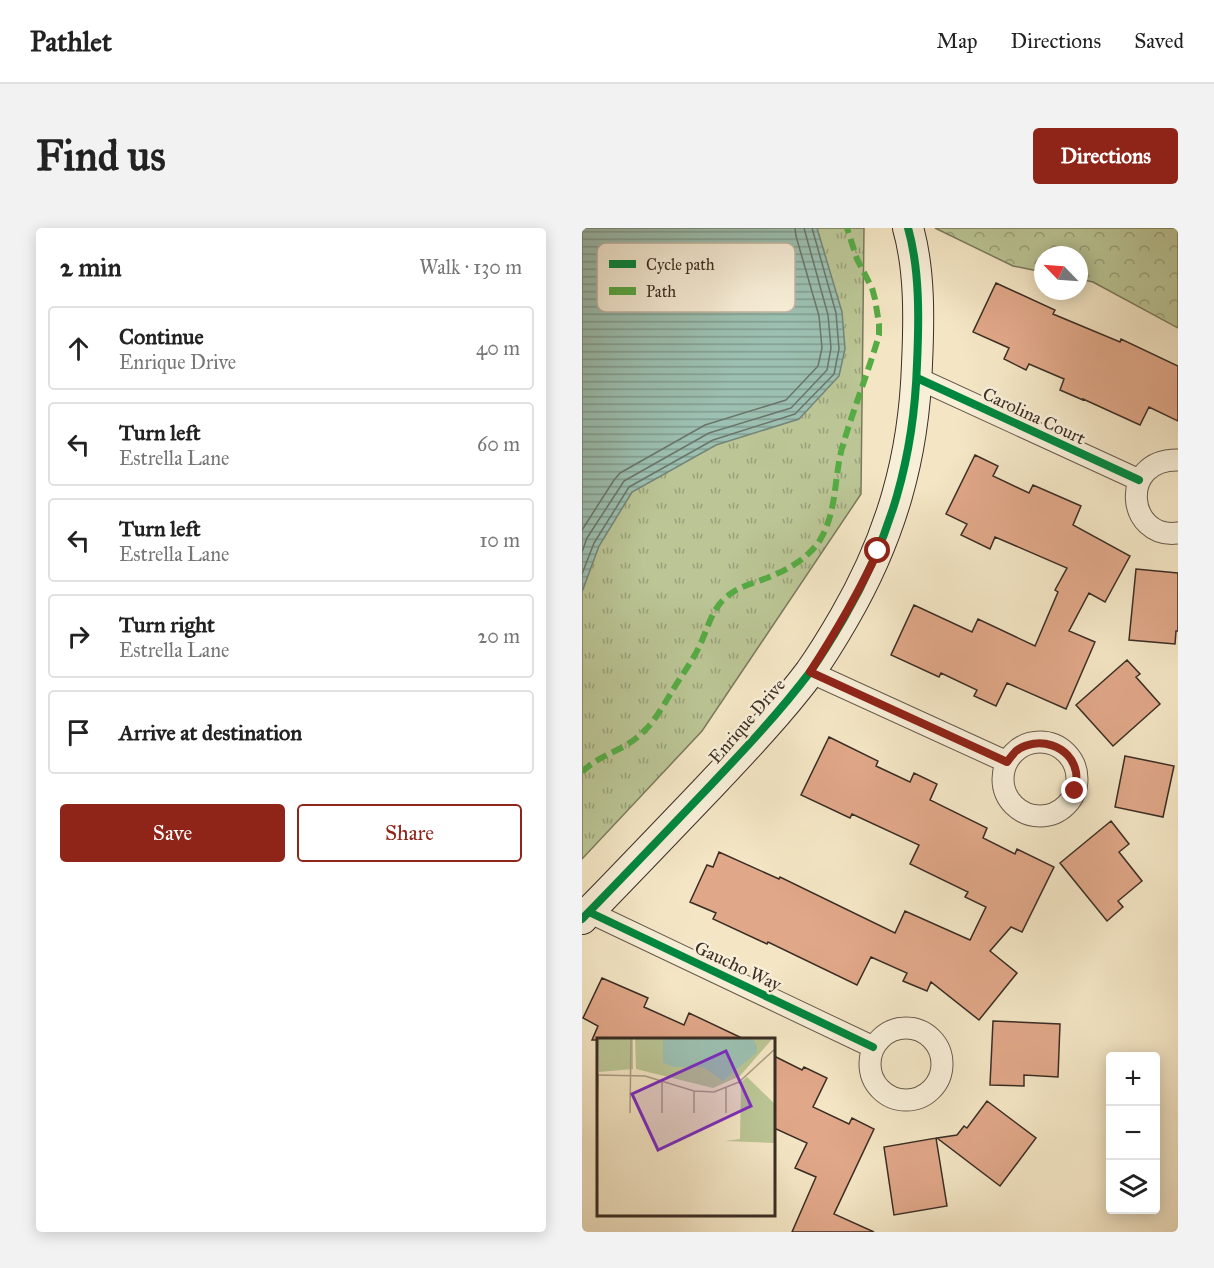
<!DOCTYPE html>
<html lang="en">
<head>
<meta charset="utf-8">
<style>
  :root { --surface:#fff; --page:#f2f2f2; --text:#222; --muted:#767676; --line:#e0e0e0; --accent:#8f2418 }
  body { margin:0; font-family:"IM FELL Great Primer",serif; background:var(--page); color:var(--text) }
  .controls { position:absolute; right:18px; bottom:18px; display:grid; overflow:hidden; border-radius:6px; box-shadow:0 3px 15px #0003 }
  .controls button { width:54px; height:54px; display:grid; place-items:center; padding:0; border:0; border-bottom:2px solid var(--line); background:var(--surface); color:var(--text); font:30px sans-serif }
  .compass { position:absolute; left:452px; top:18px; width:54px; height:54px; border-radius:50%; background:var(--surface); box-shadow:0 3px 15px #0003; rotate:295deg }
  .stop { position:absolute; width:18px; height:18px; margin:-14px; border:4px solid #8f2418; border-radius:50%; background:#fff }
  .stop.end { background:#8f2418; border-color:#fff; box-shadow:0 2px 6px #0008 }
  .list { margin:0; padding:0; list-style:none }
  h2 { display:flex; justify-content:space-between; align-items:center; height:78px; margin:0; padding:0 24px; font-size:26px }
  h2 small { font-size:20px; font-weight:400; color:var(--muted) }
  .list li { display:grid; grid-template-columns:39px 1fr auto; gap:18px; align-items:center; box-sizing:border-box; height:84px; margin:0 12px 12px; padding:0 12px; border:2px solid var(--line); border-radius:6px }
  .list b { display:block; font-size:22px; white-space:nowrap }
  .list p { margin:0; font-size:20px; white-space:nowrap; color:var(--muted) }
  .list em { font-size:20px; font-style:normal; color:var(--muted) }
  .actions { display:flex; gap:12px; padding:18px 24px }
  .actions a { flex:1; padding:14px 0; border:2px solid var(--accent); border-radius:6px; text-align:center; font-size:21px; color:var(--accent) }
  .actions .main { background:var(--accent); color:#fff }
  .icon { flex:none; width:33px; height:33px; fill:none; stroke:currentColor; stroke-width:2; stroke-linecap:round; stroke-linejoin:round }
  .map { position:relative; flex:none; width:596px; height:1004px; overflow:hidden; border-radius:6px }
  header { display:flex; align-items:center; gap:36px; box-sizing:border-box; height:84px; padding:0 30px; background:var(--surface); border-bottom:2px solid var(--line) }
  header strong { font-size:28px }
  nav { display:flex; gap:33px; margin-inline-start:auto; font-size:21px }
  .intro { display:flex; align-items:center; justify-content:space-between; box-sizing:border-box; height:144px; padding:0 36px }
  h1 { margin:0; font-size:42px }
  .button { padding:15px 27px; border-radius:6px; background:var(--accent); color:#fff; font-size:21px; font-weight:700 }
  main { display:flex; gap:36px; padding:0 36px }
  aside { flex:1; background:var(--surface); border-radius:6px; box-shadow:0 3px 15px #0003 }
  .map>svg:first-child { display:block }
  .grass { fill:url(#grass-tufts); stroke:#7a795c; stroke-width:1.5 }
  .forest { fill:url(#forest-crowns); stroke:#7a795c; stroke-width:1.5 }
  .water { fill:url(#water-rules); stroke:#758579; stroke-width:1.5 }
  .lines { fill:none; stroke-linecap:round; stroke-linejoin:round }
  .shore { stroke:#6b766a; stroke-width:1.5 }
  .building { fill:#e0a788; stroke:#3a2d24; stroke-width:1.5 }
  .street-casing { stroke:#685b4c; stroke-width:23 }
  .secondary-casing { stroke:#3a2d24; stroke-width:32 }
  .street { stroke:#f8efd9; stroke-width:21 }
  .secondary { stroke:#f8efd9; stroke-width:30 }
  .quiet { stroke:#55ab44; stroke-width:6; stroke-dasharray:12 6; stroke-linecap:butt }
  .cycleway-casing { stroke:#f8efd9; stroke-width:11 }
  .cycleway { stroke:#00873e; stroke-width:8 }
  .route { stroke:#8f2418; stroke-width:8 }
  .labels { text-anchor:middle; stroke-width:5; stroke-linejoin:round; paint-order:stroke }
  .street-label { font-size:18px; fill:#3a2d24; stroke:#f8efd9 }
  .inset-road { fill:none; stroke:#aa9c85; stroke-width:1.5 }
  .view { fill:#7b2cbf; fill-opacity:0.15; stroke:#7b2cbf; stroke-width:3 }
  .inset-edge { fill:none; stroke:#3a2d24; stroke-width:3 }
  .key { fill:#f8efd9; stroke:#bfb5a3; stroke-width:1.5 }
  .key-label { font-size:16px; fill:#3a2d24 }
</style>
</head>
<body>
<header>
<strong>Pathlet</strong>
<nav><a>Map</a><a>Directions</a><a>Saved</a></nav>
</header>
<div class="intro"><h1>Find us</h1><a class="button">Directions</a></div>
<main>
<aside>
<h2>2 min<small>Walk · 130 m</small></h2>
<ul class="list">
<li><svg class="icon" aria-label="ahead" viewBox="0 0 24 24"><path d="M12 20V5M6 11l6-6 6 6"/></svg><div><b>Continue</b><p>Enrique Drive</p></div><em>40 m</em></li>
<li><svg class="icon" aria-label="left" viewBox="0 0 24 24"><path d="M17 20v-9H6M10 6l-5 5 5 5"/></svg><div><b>Turn left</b><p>Estrella Lane</p></div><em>60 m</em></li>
<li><svg class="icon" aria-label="left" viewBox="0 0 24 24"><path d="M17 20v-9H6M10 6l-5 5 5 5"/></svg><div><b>Turn left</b><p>Estrella Lane</p></div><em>10 m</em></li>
<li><svg class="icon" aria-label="right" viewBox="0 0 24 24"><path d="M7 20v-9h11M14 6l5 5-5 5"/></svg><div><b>Turn right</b><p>Estrella Lane</p></div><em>20 m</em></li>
<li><svg class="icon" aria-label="arrive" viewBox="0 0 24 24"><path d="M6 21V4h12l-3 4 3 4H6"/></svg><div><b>Arrive at destination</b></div></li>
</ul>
<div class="actions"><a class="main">Save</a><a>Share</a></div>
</aside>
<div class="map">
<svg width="596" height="1004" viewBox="0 0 596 1004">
  <defs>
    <pattern id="grass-tufts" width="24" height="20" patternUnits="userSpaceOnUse" patternTransform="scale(1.5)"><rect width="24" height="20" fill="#bbc595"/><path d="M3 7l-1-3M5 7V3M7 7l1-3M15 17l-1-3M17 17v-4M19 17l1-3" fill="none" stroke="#99a079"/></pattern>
    <pattern id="forest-crowns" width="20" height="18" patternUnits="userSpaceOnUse" patternTransform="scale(1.5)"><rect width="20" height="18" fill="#bbc595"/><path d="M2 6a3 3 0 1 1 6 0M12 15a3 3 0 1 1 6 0" fill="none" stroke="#99a079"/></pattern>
    <pattern id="water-rules" width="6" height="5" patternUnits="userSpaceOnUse" patternTransform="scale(1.5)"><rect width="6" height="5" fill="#9cc0b1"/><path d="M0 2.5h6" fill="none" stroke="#809c90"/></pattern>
  </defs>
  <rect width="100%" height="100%" fill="#f4e6c5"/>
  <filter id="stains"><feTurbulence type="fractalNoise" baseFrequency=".00333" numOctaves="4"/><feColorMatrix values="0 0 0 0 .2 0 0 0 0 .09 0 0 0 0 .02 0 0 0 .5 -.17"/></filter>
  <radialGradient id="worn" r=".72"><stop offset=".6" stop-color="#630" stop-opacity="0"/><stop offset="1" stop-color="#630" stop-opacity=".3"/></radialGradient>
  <path class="grass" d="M0 0H282L279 266 120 503 0 631Z"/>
  <path class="forest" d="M353 0H596V100L511 54 497 51V27H461V44L431 38Z"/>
  <path class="water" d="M0 0H235L260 84 263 121 257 148 217 191 134 217 50 264 17 318 0 364Z"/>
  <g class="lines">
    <path class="shore" d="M0 302 32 252 38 245 123 197 204 172 236 138 240 120 237 88 214 8 213 0
      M0 324 5 310 42 253 127 205 209 180 245 142 249 120 246 87 222 0
      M0 346 12 315 47 259 131 212 213 186 252 146 257 121 254 85 230 0"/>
  </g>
  <path class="building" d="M414 55 473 82 471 86 538 114 539 111 596 138V193L567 179 558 197 501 171V172L478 162 482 151 447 136 444 142 422 131 427 120 391 104Z
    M393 227 416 238 411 248 447 265 451 257 499 278 491 297 548 328 523 374 507 365 487 403 513 414 484 481 425 455 414 478 392 468 395 462 359 445 357 449 309 427 332 377 390 404 396 391 453 418 476 364 473 362 485 340 413 309 408 321 379 307 385 296 364 286Z
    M554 341 596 345V403H594L593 416 547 412Z
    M545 432 558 446 554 449 578 476 531 518 494 477Z
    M247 509 296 533 294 538 328 554 332 545 355 556 348 572 405 600 401 610 433 626 435 621 472 639 440 704 429 699 408 723 435 745 397 792 349 754 345 763 321 753 325 745 289 729 275 757 186 714 185 716 131 691 134 685 108 674 125 637 131 639 137 624 197 651 198 649 313 705 323 683 388 712 404 679 383 669 386 664 328 636 337 617 270 586 268 590 219 567Z
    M543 528 592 538 581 589 533 579Z
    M529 593 547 616 537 624 560 653 536 673 541 679 525 693 478 635Z
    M20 750 66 770 62 779 102 797 107 785 164 812H10L16 798 1 790Z
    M411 793 478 796 476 849 442 847V858L408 857Z
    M192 828 220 842 222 839 245 850 231 879 267 896 270 890 292 901 252 986 292 1004H210L234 949 213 940 225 915 192 900Z
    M405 873 454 910 418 958 355 910 375 907 382 898 385 900Z
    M354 910 365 978 312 987 302 919Z"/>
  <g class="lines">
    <defs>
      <path id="street" d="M335 150 557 252
        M596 232C536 231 545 312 596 305
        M228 444 425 534
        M421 551a37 37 0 1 1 74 0a37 37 0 1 1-74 0Z
        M7 684 291 819
        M288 836a36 36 0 1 1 72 0a36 36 0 1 1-72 0Z"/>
      <path id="secondary" d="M0 691C42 648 84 604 126 560 161 523 197 485 228 444 240 427 251 409 262 390 309 309 332 229 335 136 337 92 338 42 326 0"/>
    </defs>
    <use href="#street" class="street-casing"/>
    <use href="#secondary" class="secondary-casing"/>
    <use href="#street" class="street"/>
    <use href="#secondary" class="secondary"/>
    <path class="quiet" d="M0 544C11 533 25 527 39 520 49 515 59 507 67 498 77 486 84 473 92 460 100 447 109 435 116 421 125 404 128 384 143 370 152 362 160 359 171 355 197 346 223 335 238 312 255 284 252 250 260 220 271 182 286 145 297 107V96L293 71 290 60 275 31 265 0"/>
    <defs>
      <path id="cycleway" d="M335 150 557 252
        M7 684 291 819
        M0 691C42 648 84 604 126 560 161 523 197 485 228 444 240 427 251 409 262 390 309 309 332 229 335 136 337 92 338 42 326 0"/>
    </defs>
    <use href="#cycleway" class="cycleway-casing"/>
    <use href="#cycleway" class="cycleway"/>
  </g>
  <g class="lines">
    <path class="route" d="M296 323C276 366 254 404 228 444L425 534C428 530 431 526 434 523 455 507 489 517 494 544 495 550 494 557 493 563"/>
  </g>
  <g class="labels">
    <g class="street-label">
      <text transform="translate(452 188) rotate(25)" y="6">Carolina Court</text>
      <text transform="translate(165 493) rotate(-49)" y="6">Enrique Drive</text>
      <text transform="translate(156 738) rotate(25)" y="6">Gaucho Way</text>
    </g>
  </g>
  <g transform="translate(15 810)">
    <rect width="178" height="178" fill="#f4e6c5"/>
    <path d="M1 0H36V31L2 34ZM38 0H176L143 38 116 50 39 31Z" fill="#bbc595"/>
    <path d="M150 39 178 66V105L128 103 143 101 144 44Z" fill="#bbc595"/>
    <path d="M66 0H156L160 9 159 15 126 43 106 29H77L66 25Z" fill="#9cc0b1"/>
    <path class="inset-road" d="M0 37 48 38 97 53 117 54 142 44 179 10M129 50V75M97 53V75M0 75 1 37M33 75 34 0M65 75V43"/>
    <path class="view" d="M129 13 154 68 61 112 35 56Z"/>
    <rect width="178" height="178" class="inset-edge"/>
  </g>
  <rect x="15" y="15" width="198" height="69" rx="9" class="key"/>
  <rect x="27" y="32" width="27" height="8" fill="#00873e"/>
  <rect x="27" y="59" width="27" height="8" fill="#55ab44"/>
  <g class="key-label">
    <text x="64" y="42">Cycle path</text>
    <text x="64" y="69">Path</text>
  </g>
  <rect width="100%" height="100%" filter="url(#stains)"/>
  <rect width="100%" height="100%" fill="url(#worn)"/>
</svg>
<div class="controls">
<button>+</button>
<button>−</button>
<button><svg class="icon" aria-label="layers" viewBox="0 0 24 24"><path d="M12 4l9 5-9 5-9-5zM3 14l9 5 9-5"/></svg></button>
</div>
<svg class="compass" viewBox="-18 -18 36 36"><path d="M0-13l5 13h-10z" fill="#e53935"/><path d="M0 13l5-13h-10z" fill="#767676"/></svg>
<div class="stop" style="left:296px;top:323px"></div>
<div class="stop end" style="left:493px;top:563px"></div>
</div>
</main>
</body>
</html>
